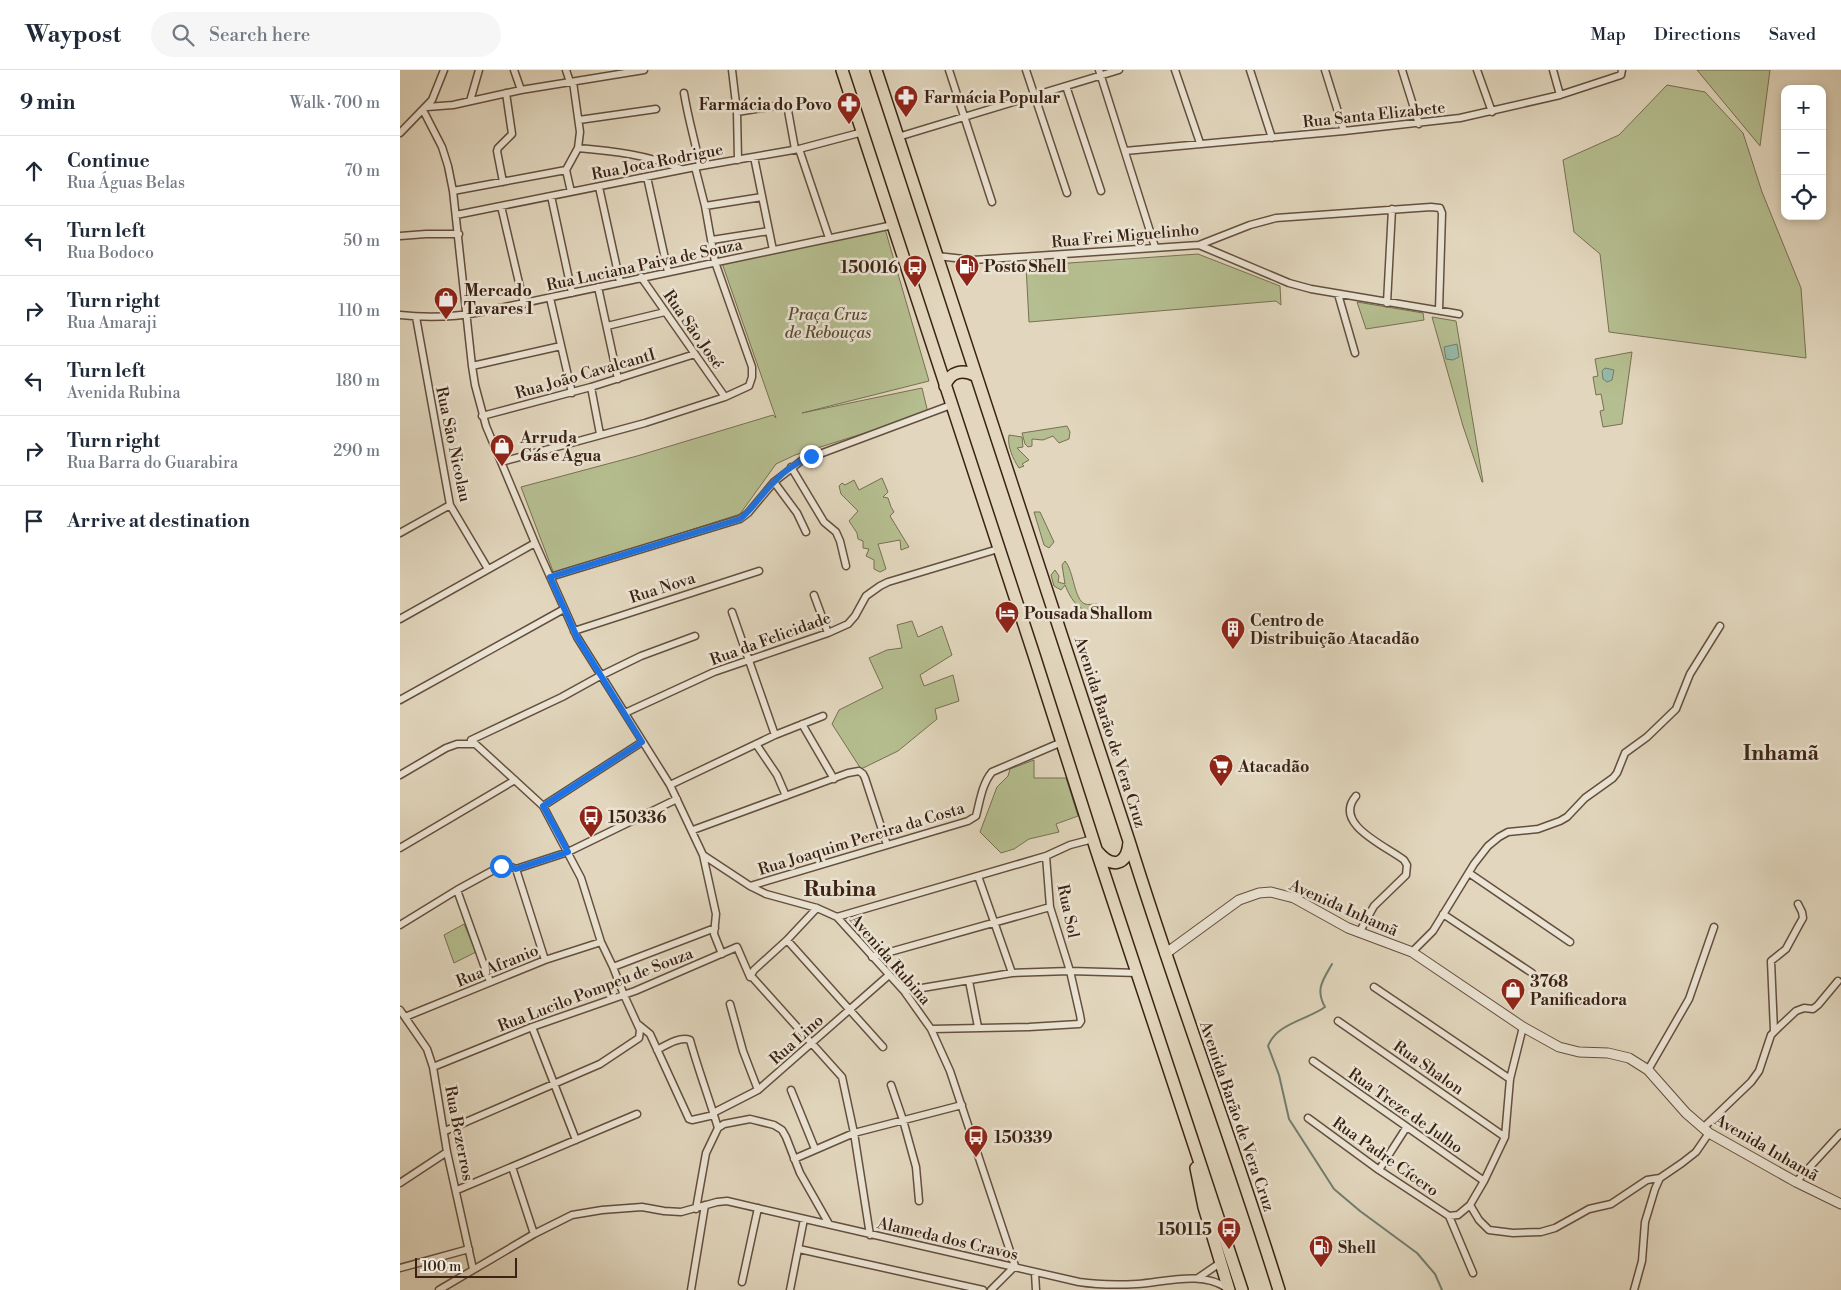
<!DOCTYPE html>
<html lang="en">
<head>
<meta charset="utf-8">
<style>
  :root { --surface:#fff; --page:#f6f6f7; --text:#1f2937; --muted:#747a83; --line:#e0e1e3 }
  body { margin:0; font-family:"Libre Bodoni",serif; background:var(--page); color:var(--text) }
  .controls { position:absolute; right:15px; top:15px; display:grid; overflow:hidden; border-radius:10px; box-shadow:0 2px 8px #0003 }
  .controls button { width:45px; height:45px; display:grid; place-items:center; padding:0; border:0; border-bottom:1px solid var(--line); background:var(--surface); color:var(--text); font:25px sans-serif }
  .scale { position:absolute; left:15px; bottom:12px; width:102px; box-sizing:border-box; padding-left:5px; border:2px solid #3a2214; border-top:0; font-size:14px; line-height:18px; white-space:nowrap; color:#3a2214; -webkit-text-stroke:4px #ece5d5; paint-order:stroke }
  .stop { position:absolute; width:15px; height:15px; margin:-11px; border:4px solid #1a73e8; border-radius:50%; background:#fff }
  .stop.end { background:#1a73e8; border-color:#fff; box-shadow:0 1px 5px #0008 }
  .list { margin:0; padding:0; list-style:none }
  h2 { display:flex; justify-content:space-between; align-items:center; height:65px; margin:0; padding:0 20px; font-size:21px }
  h2 small { font-size:16px; font-weight:400; color:var(--muted) }
  .list li { display:grid; grid-template-columns:32px 1fr auto; gap:15px; align-items:center; box-sizing:border-box; height:70px; padding:0 20px; border-top:1px solid var(--line) }
  .list b { display:block; font-size:19px; white-space:nowrap }
  .list p { margin:0; font-size:16px; white-space:nowrap; color:var(--muted) }
  .list em { font-size:16px; font-style:normal; color:var(--muted) }
  .icon { flex:none; width:28px; height:28px; fill:none; stroke:currentColor; stroke-width:2; stroke-linecap:round; stroke-linejoin:round }
  .map { position:relative; flex:none; width:1441px; height:1220px; overflow:hidden }
  header { display:flex; align-items:center; gap:30px; box-sizing:border-box; height:70px; padding:0 25px; background:var(--surface); border-bottom:1px solid var(--line) }
  header strong { font-size:24px }
  nav { display:flex; gap:28px; margin-inline-start:auto; font-size:18px }
  .search { width:350px; height:45px; background:var(--page); display:flex; align-items:center; gap:12px; box-sizing:border-box; padding:0 18px; border-radius:28px; color:var(--muted); font-size:19px }
  main { display:flex }
  aside { flex:1; background:var(--surface) }
  .map>svg:first-child { display:block }
  .green { fill:#b5be90; stroke:#787052 }
  .water { fill:#96baac; stroke:#717d6f }
  .lines { fill:none; stroke-linecap:round; stroke-linejoin:round }
  .stream { stroke:#717d6f; stroke-width:2 }
  .minor-casing { stroke:#644f3e; stroke-width:9 }
  .tertiary-casing { stroke:#644f3e; stroke-width:11 }
  .trunk-casing { stroke:#3a2214; stroke-width:14 }
  .minor { stroke:#ece5d5; stroke-width:6 }
  .tertiary { stroke:#ece5d5; stroke-width:9 }
  .trunk { stroke:#e2d7be; stroke-width:11 }
  .route { stroke:#1a73e8; stroke-width:6 }
  .labels { text-anchor:middle; stroke-width:5; stroke-linejoin:round; paint-order:stroke }
  .poi-label { font-size:16px; font-weight:bold; fill:#3a2214; stroke:#ece5d5; text-anchor:start }
  .street-label { font-size:16px; fill:#3a2214; stroke:#ece5d5 }
  .park-label { font-size:16px; font-style:italic; fill:#594933; stroke:#ece5d5 }
  .district-label { font-size:21px; font-weight:bold; fill:#3a2214; stroke:#ece5d5 }
</style>
</head>
<body>
<header>
<strong>Waypost</strong>
<div class="search"><svg class="icon" aria-label="search" viewBox="0 0 24 24"><circle cx="10" cy="10" r="6"/><path d="M15 15l6 6"/></svg>Search here</div>
<nav><a>Map</a><a>Directions</a><a>Saved</a></nav>
</header>
<main>
<aside>
<h2>9 min<small>Walk · 700 m</small></h2>
<ul class="list">
<li><svg class="icon" aria-label="ahead" viewBox="0 0 24 24"><path d="M12 20V5M6 11l6-6 6 6"/></svg><div><b>Continue</b><p>Rua Águas Belas</p></div><em>70 m</em></li>
<li><svg class="icon" aria-label="left" viewBox="0 0 24 24"><path d="M17 20v-9H6M10 6l-5 5 5 5"/></svg><div><b>Turn left</b><p>Rua Bodoco</p></div><em>50 m</em></li>
<li><svg class="icon" aria-label="right" viewBox="0 0 24 24"><path d="M7 20v-9h11M14 6l5 5-5 5"/></svg><div><b>Turn right</b><p>Rua Amaraji</p></div><em>110 m</em></li>
<li><svg class="icon" aria-label="left" viewBox="0 0 24 24"><path d="M17 20v-9H6M10 6l-5 5 5 5"/></svg><div><b>Turn left</b><p>Avenida Rubina</p></div><em>180 m</em></li>
<li><svg class="icon" aria-label="right" viewBox="0 0 24 24"><path d="M7 20v-9h11M14 6l5 5-5 5"/></svg><div><b>Turn right</b><p>Rua Barra do Guarabira</p></div><em>290 m</em></li>
<li><svg class="icon" aria-label="arrive" viewBox="0 0 24 24"><path d="M6 21V4h12l-3 4 3 4H6"/></svg><div><b>Arrive at destination</b></div></li>
</ul>
</aside>
<div class="map">
<svg width="1441" height="1220" viewBox="0 0 1441 1220">
  <rect width="100%" height="100%" fill="#e2d7be"/>
  <filter id="stains"><feTurbulence type="fractalNoise" baseFrequency=".004" numOctaves="4"/><feColorMatrix values="0 0 0 0 .2 0 0 0 0 .09 0 0 0 0 .02 0 0 0 .5 -.17"/></filter>
  <radialGradient id="worn" r=".72"><stop offset=".6" stop-color="#630" stop-opacity="0"/><stop offset="1" stop-color="#630" stop-opacity=".3"/></radialGradient>
  <path class="green" d="M1297 0H1370L1360 76Z
    M1267 15 1305 22 1343 63 1362 122 1401 218 1406 288 1209 262 1200 184 1174 162 1163 90 1219 65Z
    M485 159 529 311 402 343 522 318 528 343 395 385 376 394 340 444 154 504 121 417 237 386 373 345 376 348 322 193Z
    M798 184 880 216 881 235 876 231 629 252 626 196Z
    M957 232 1023 243 1024 250 966 259Z
    M1032 247 1056 251 1083 412H1082L1063 356Z
    M1232 282 1222 354 1203 357 1200 341 1204 340 1201 324 1196 325 1193 307 1198 306 1195 289Z
    M667 356 670 362 669 369 659 373 653 366 643 370 632 369V376L628 377 625 374 622 363Z
    M609 365 622 367 623 377 617 378 629 390 622 394 624 396 619 398C613 389 607 376 609 365Z
    M482 408 488 422 483 427 488 428 491 437 494 442 490 446 509 477 501 480 500 470 478 474 486 499 480 502 474 499V490L466 486 469 479 463 478V471L458 469 457 463 449 451 458 441 441 424 439 416 442 413 445 415 454 410 459 420Z
    M634 442H640L654 472 649 478 644 475Z
    M665 491C674 501 674 530 685 534 688 535 694 534 697 534L700 541C681 546 671 530 665 515L661 520 654 516 651 505 655 500 659 506 658 512 665 514 662 495Z
    M512 551 518 567 542 556 552 585 520 605 524 616 553 605 559 631 535 639 537 649 498 681 461 699 432 654 439 640 483 618 469 588 487 580 502 578 497 555Z
    M634 690V708H666L678 746 656 754 659 762 629 769 614 779 601 783 580 762 597 717 608 706 610 699Z
    M64 854 76 882 54 893 44 865Z"/>
  <path class="water" d="M1057 274 1059 287 1053 290 1046 289 1044 277Z
    M1205 298 1214 300 1212 310 1207 312 1203 309 1202 301Z"/>
  <g class="lines">
    <path class="stream" d="M932 894C923 910 915 919 925 937 907 950 877 953 868 976L879 1005 889 1049 934 1119 960 1141 1017 1183 1035 1204 1042 1220"/>
    <defs>
      <path id="minor" d="M114 0 121 20
        M166 0 170 12
        M332 0 337 42 338 90
        M549 0 592 132
        M626 0 667 123
        M699 0 755 177
        M775 0 800 73
        M850 0 872 68
        M925 0 944 61
        M1002 0 1019 54
        M1077 0 1092 42
        M1153 0 1160 25
        M666 16 701 121
        M284 23C288 48 295 71 300 96
        M70 31 79 0
        M27 37 53 35 121 20 244 0
        M23 40 42 77 48 96 53 121 72 296 75 315 86 356 135 473 177 567 270 715 303 785 316 844 314 864 322 884
        M337 42 382 35H387L395 79
        M179 50 256 39
        M0 63 32 30 44 0
        M498 67 719 0
        M178 78C213 81 249 85 281 99
        M399 79 429 168
        M725 81 944 61 1060 48 1160 25 1221 5 1222 0
        M354 87 373 180
        M166 100 178 78 180 62 173 12
        M166 100 171 122
        M247 107 268 202
        M103 112 97 81 98 78 112 64 106 23
        M199 117 220 212
        M53 121 166 100
        M151 126 172 223
        M101 136 124 234
        M305 136 362 127
        M56 145 295 97 399 79 463 62
        M0 166 26 164H59
        M312 170 369 161
        M799 175 889 213 911 219 1059 244
        M537 186 573 190 799 175 850 155 876 148 1031 137 1040 138 1042 143 1039 240
        M241 207 325 327
        M198 217 218 309
        M938 224 955 283
        M150 228 172 323
        M987 233 992 139
        M0 245C26 248 55 247 81 242L493 155
        M16 247 50 435 88 499
        M207 256 265 242
        M72 296 161 276
        M191 317 200 364
        M82 346 191 317 295 284
        M101 392 245 353 325 327 349 316 352 307V297L315 192 305 136 295 97
        M391 397 424 452 436 462 440 471 446 496
        M374 412 397 443 406 462
        M0 463 50 435
        M150 507 340 449 348 443 374 412 401 391 551 335
        M414 525 428 563
        M332 542 375 665
        M0 549 135 473
        M174 561 359 501
        M0 630 164 539
        M225 643 314 602 428 563 448 554 455 546 466 526 480 516 488 512 598 479
        M402 654 434 709
        M356 674 377 705 386 726
        M0 705 46 678 57 674H75
        M270 715 375 665 423 646
        M956 726C932 754 986 776 1004 790L1007 795 1006 805 974 836 959 863
        M143 736 242 672
        M293 760 448 703 459 701 463 704 465 708 487 775
        M0 778 115 710
        M303 785 350 816 366 824 417 838 437 847 504 921 531 959 550 1001 615 1196
        M116 799 145 890
        M1069 803 1170 872
        M578 806 612 903
        M350 816 568 751 576 746C580 731 582 714 592 702L662 672
        M57 820 90 912
        M1043 844 1132 903
        M437 847 646 786 670 775 693 769
        M0 855 57 820 101 796 107 795 116 799 168 782 277 729
        M387 870 483 977
        M1012 882 1033 861 1074 794 1088 776 1099 767 1108 762 1138 759 1160 751 1167 747 1185 728 1213 708 1217 703 1225 683 1247 667 1276 639 1290 604 1320 556
        M472 887 650 837
        M213 897 315 858
        M350 907 353 908 442 1007 454 1063 470 1165
        M350 907 354 900 387 870 417 838
        M569 911 578 957
        M974 917 1110 1009
        M504 921 612 903 670 901 738 903
        M330 934 343 981 358 1020
        M0 940 27 979 33 997 47 1082 73 1199
        M5 947 145 890 201 872
        M938 951 1105 1067
        M239 955 250 964 289 1049 292 1050 314 1045
        M132 957 176 1070
        M531 959 629 957 679 954 681 951 680 945 670 901 650 837 646 786
        M1374 961 1371 891 1386 879 1399 855 1403 848 1402 842 1398 834
        M257 980C266 975 280 966 290 970 298 999 309 1028 318 1058
        M913 991 1084 1111
        M33 997 132 957 235 921 337 877 350 907
        M1248 1000 1289 929 1314 857
        M491 1015 503 1050 516 1097 519 1131
        M391 1020 415 1079
        M313 1043 358 1020 489 905
        M908 1048 979 1100 1049 1146
        M1303 1058 1351 1012 1359 1001 1371 965 1379 957 1396 941 1404 938 1413 939 1418 935 1438 911
        M45 1061 200 994 239 968 240 960 224 925 213 897 201 872 181 808 143 736 71 670 162 627 200 606 241 586 295 566
        M394 1089 454 1063 562 1035
        M112 1097 134 1164
        M979 1100 1006 1058
        M1396 1112 1441 1063
        M0 1113 47 1082
        M57 1120 237 1044
        M1070 1135 1079 1150 1089 1160 1113 1163 1141 1162 1155 1158 1189 1139 1211 1134 1247 1110 1260 1108
        M296 1139 306 1083 318 1058 324 1054 350 1049 374 1055 382 1060 386 1067 400 1103 429 1154
        M1049 1146 1058 1145 1070 1135 1084 1111 1105 1067 1110 1009 1123 957
        M1049 1146 1073 1203
        M399 1179 583 1220
        M0 1198 69 1179
        M635 1203 636 1220
        M798 1208 820 1193
        M342 1212 358 1138
        M39 1220 134 1164 172 1145 202 1140 242 1137 264 1141 281 1142 317 1132 327 1131 679 1212C699 1215 717 1215 737 1214 766 1212 803 1200 828 1219
        M291 1220 305 1135
        M390 1220 404 1149
        M591 1220 615 1196
        M1234 1220 1242 1191 1245 1152 1255 1119 1260 1108 1282 1093 1296 1082 1309 1063"/>
      <path id="tertiary" d="M765 884 839 830 859 823 871 822 894 828 948 858 1012 882 1123 957 1159 977 1179 982 1208 983 1229 988 1248 1000 1286 1043 1309 1063 1396 1112 1441 1134"/>
      <path id="trunk" d="M442 0 634 585 696 779 842 1220
        M476 0 729 771C776 922 832 1069 879 1220
        M545 316C550 301 563 299 576 306
        M697 781C712 799 727 796 729 772
        M796 1098 804 1137 829 1220"/>
    </defs>
    <use href="#minor" class="minor-casing"/>
    <use href="#tertiary" class="tertiary-casing"/>
    <use href="#trunk" class="trunk-casing"/>
    <use href="#minor" class="minor"/>
    <use href="#tertiary" class="tertiary"/>
    <use href="#trunk" class="trunk"/>
  </g>
  <g class="lines">
    <path class="route" d="M101 796 108 795 116 799 168 782 143 736 242 672 177 567 150 507 340 449C354 438 362 423 375 411 385 400 398 392 411 386"/>
  </g>
  <defs>
    <symbol id="pharmacy-pin" viewBox="-11 -11 22 30"><path d="M0 17L-7.5 6A9.5 9.5 0 1 1 7.5 6Z" fill="#8f2418" stroke="#ece5d5"/><path d="M-2-6h4v4h4v4h-4v4h-4v-4h-4v-4h4Z" fill="#fff"/></symbol>
    <symbol id="fuel-pin" viewBox="-11 -11 22 30"><path d="M0 17L-7.5 6A9.5 9.5 0 1 1 7.5 6Z" fill="#8f2418" stroke="#ece5d5"/><path d="M-5.5-6h7V0h2V4h1.3V-2.5L3-4.5l.8-.8L6-3V5H2.5V1h-1V6h-7ZM-4.2-4.7v3.2H.2V-4.7Z" fill="#fff"/></symbol>
    <symbol id="bus-pin" viewBox="-11 -11 22 30"><path d="M0 17L-7.5 6A9.5 9.5 0 1 1 7.5 6Z" fill="#8f2418" stroke="#ece5d5"/><path d="M-5-6H5V4H4V6H2V4H-2V6H-4V4H-5ZM-3.5-4V0h7V-4ZM-3.5 1.2v1.5H-2V1.2ZM2 1.2v1.5H3.5V1.2Z" fill="#fff"/></symbol>
    <symbol id="shop-pin" viewBox="-11 -11 22 30"><path d="M0 17L-7.5 6A9.5 9.5 0 1 1 7.5 6Z" fill="#8f2418" stroke="#ece5d5"/><path d="M-5-2.5h2.3a2.7 3.5 0 0 1 5.4 0H5L5.5 6h-11ZM-1.5-2.5h3a1.5 2.3 0 0 0-3 0Z" fill="#fff"/></symbol>
    <symbol id="hotel-pin" viewBox="-11 -11 22 30"><path d="M0 17L-7.5 6A9.5 9.5 0 1 1 7.5 6Z" fill="#8f2418" stroke="#ece5d5"/><path d="M-6-4.5h1.5V1H6V5H4.5V3h-9V5H-6ZM-4 0a1.8 1.8 0 1 1 3.6 0ZM.5 0V-2.5h3Q6-2.5 6 0Z" fill="#fff"/></symbol>
    <symbol id="building-pin" viewBox="-11 -11 22 30"><path d="M0 17L-7.5 6A9.5 9.5 0 1 1 7.5 6Z" fill="#8f2418" stroke="#ece5d5"/><path d="M-4-6H4V6H1V3H-1V6H-4ZM-2.5-4.3h1.7v1.8h-1.7ZM.8-4.3h1.7v1.8H.8ZM-2.5-1h1.7V.8h-1.7ZM.8-1h1.7V.8H.8Z" fill="#fff"/></symbol>
    <symbol id="supermarket-pin" viewBox="-11 -11 22 30"><path d="M0 17L-7.5 6A9.5 9.5 0 1 1 7.5 6Z" fill="#8f2418" stroke="#ece5d5"/><path d="M-6-5.5h2.5l.6 2H6L4.5 2H-2.5L-4.4-4H-6ZM-1.5 3.2a1.3 1.3 0 1 0 .1 0ZM3 3.2a1.3 1.3 0 1 0 .1 0Z" fill="#fff"/></symbol>
  </defs>
  <g fill-rule="evenodd">
    <use href="#pharmacy-pin" x="492" y="13" width="28" height="38"/>
    <use href="#pharmacy-pin" x="435" y="20" width="28" height="38"/>
    <use href="#fuel-pin" x="553" y="182" width="28" height="38"/>
    <use href="#bus-pin" x="501" y="183" width="28" height="38"/>
    <use href="#shop-pin" x="32" y="215" width="28" height="38"/>
    <use href="#shop-pin" x="88" y="362" width="28" height="38"/>
    <use href="#hotel-pin" x="593" y="529" width="28" height="38"/>
    <use href="#building-pin" x="819" y="545" width="28" height="38"/>
    <use href="#supermarket-pin" x="807" y="682" width="28" height="38"/>
    <use href="#bus-pin" x="177" y="733" width="28" height="38"/>
    <use href="#shop-pin" x="1099" y="906" width="28" height="38"/>
    <use href="#bus-pin" x="562" y="1053" width="28" height="38"/>
    <use href="#bus-pin" x="815" y="1145" width="28" height="38"/>
    <use href="#fuel-pin" x="907" y="1163" width="28" height="38"/>
  </g>
  <g class="labels">
    <g class="poi-label">
      <text x="524" y="33">Farmácia Popular</text>
      <text x="432" y="40" text-anchor="end">Farmácia do Povo</text>
      <text x="584" y="202">Posto Shell</text>
      <text x="498" y="203" text-anchor="end">150016</text>
      <text x="64" y="226">Mercado<tspan x="64" dy="18">Tavares 1</tspan></text>
      <text x="120" y="373">Arruda<tspan x="120" dy="18">Gás e Água</tspan></text>
      <text x="624" y="549">Pousada Shallom</text>
      <text x="850" y="556">Centro de<tspan x="850" dy="18">Distribuição Atacadão</tspan></text>
      <text x="838" y="702">Atacadão</text>
      <text x="208" y="753">150336</text>
      <text x="1130" y="917">3768<tspan x="1130" dy="18">Panificadora</tspan></text>
      <text x="594" y="1073">150339</text>
      <text x="812" y="1165" text-anchor="end">150115</text>
      <text x="938" y="1183">Shell</text>
    </g>
    <g class="street-label">
      <text transform="translate(974 44) rotate(-6)" y="6">Rua Santa Elizabete</text>
      <text transform="translate(257 91) rotate(-11)" y="6">Rua Joca Rodrigue</text>
      <text transform="translate(725 165) rotate(-5)" y="6">Rua Frei Miguelinho</text>
      <text transform="translate(244 194) rotate(-12)" y="6">Rua Luciana Paiva de Souza</text>
      <text transform="translate(294 259) rotate(55)" y="6">Rua São José</text>
      <text transform="translate(185 303) rotate(-16)" y="6">Rua João CavalcantI</text>
      <text transform="translate(54 374) rotate(78)" y="6">Rua São Nicolau</text>
      <text transform="translate(262 517) rotate(-18)" y="6">Rua Nova</text>
      <text transform="translate(370 568) rotate(-20)" y="6">Rua da Felicidade</text>
      <text transform="translate(711 662) rotate(72)" y="6">Avenida Barão de Vera Cruz</text>
      <text transform="translate(461 768) rotate(-17)" y="6">Rua Joaquim Pereira da Costa</text>
      <text transform="translate(944 837) rotate(24)" y="6">Avenida Inhamã</text>
      <text transform="translate(669 841) rotate(78)" y="6">Rua Sol</text>
      <text transform="translate(491 889) rotate(49)" y="6">Avenida Rubina</text>
      <text transform="translate(97 895) rotate(-22)" y="6">Rua Afranio</text>
      <text transform="translate(195 919) rotate(-21)" y="6">Rua Lucilo Pompeu de Souza</text>
      <text transform="translate(396 969) rotate(-42)" y="6">Rua Lino</text>
      <text transform="translate(1029 997) rotate(35)" y="6">Rua Shalon</text>
      <text transform="translate(1006 1040) rotate(35)" y="6">Rua Treze de Julho</text>
      <text transform="translate(838 1046) rotate(71)" y="6">Avenida Barão de Vera Cruz</text>
      <text transform="translate(60 1063) rotate(79)" y="6">Rua Bezerros</text>
      <text transform="translate(1367 1077) rotate(30)" y="6">Avenida Inhamã</text>
      <text transform="translate(986 1086) rotate(35)" y="6">Rua Padre Cícero</text>
      <text transform="translate(548 1168) rotate(13)" y="6">Alameda dos Cravos</text>
    </g>
    <g class="park-label">
      <text x="428" y="250">Praça Cruz<tspan x="428" dy="18">de Rebouças</tspan></text>
    </g>
    <g class="district-label">
      <text x="1381" y="690">Inhamã</text>
      <text x="440" y="826">Rubina</text>
    </g>
  </g>
  <rect width="100%" height="100%" filter="url(#stains)"/>
  <rect width="100%" height="100%" fill="url(#worn)"/>
</svg>
<div class="controls">
<button>+</button>
<button>−</button>
<button><svg class="icon" aria-label="locate" viewBox="0 0 24 24"><circle cx="12" cy="12" r="6"/><path d="M12 2v4M12 18v4M2 12h4M18 12h4"/></svg></button>
</div>
<div class="scale">100 m</div>
<div class="stop" style="left:101px;top:796px"></div>
<div class="stop end" style="left:411px;top:386px"></div>
</div>
</main>
</body>
</html>
